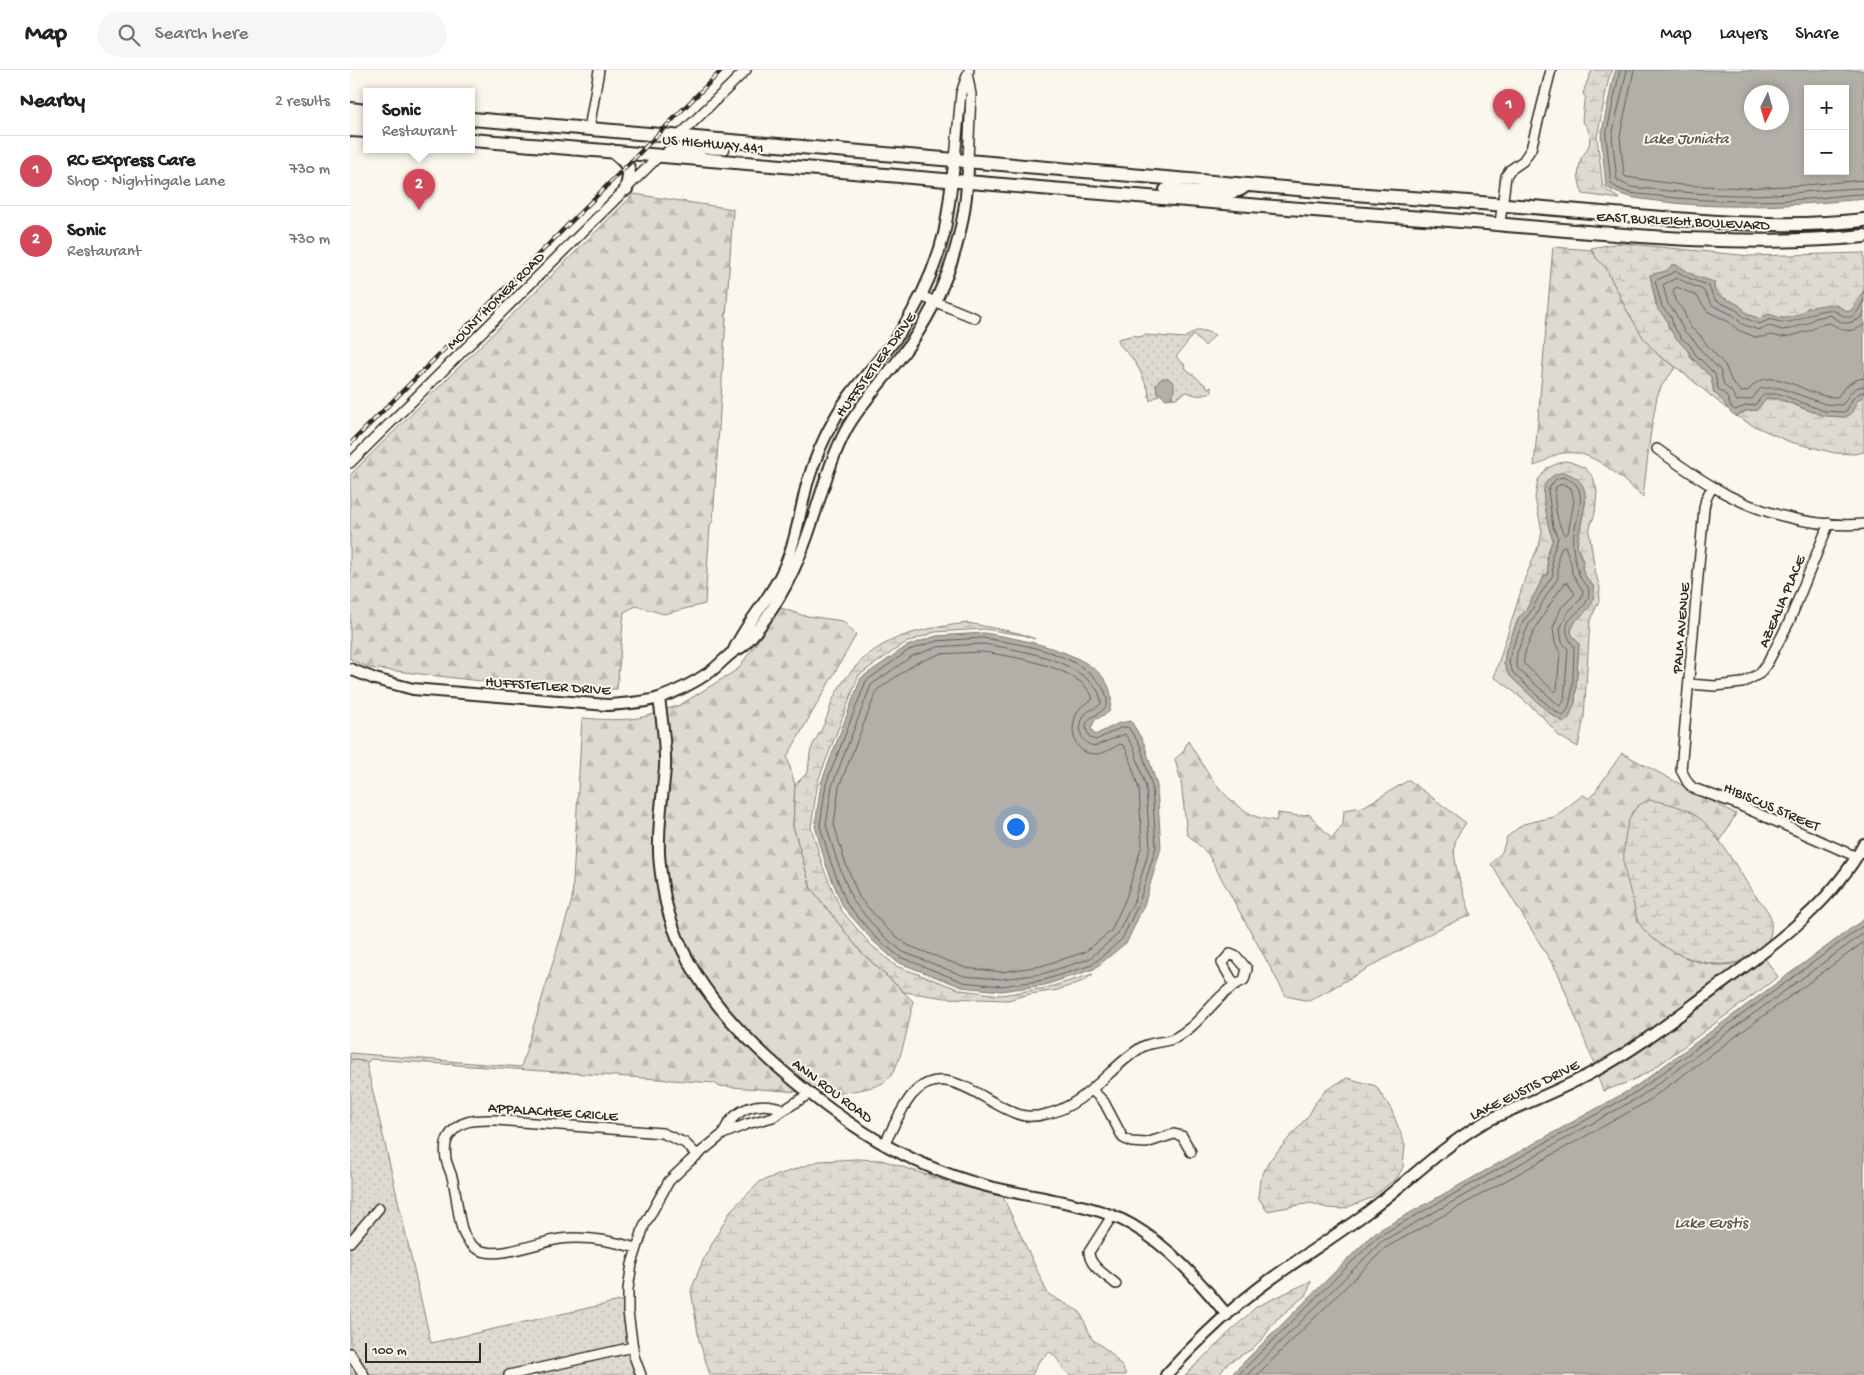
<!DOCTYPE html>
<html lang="en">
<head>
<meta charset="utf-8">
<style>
  :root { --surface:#fff; --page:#f6f6f6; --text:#202124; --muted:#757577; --line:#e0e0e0; --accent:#d1495b }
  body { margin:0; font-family:"Gochi Hand",sans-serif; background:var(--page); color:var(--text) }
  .controls { position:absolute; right:15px; top:15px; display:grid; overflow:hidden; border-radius:0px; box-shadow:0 2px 8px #0003 }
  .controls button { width:45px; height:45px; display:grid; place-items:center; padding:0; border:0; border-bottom:1px solid var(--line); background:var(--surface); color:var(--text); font:25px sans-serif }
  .compass { position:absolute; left:1394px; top:15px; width:45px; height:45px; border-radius:50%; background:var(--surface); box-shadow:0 2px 8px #0003; rotate:185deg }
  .scale { position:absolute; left:15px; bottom:12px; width:116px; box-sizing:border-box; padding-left:5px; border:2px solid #2b2b2b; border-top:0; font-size:14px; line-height:18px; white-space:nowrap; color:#2b2b2b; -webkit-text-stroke:4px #fbf7ec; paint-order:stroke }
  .you { position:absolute; left:665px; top:756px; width:18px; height:18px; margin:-12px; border:4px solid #fff; border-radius:50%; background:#1a73e8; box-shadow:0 0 0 8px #1a73e833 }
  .badge { display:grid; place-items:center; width:32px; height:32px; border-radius:50%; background:var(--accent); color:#fff; font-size:16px; font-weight:700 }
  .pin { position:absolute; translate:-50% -41px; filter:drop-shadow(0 1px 2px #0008) }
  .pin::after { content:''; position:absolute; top:26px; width:18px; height:15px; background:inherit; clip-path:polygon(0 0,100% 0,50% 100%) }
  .popup { position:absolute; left:13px; top:18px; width:112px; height:65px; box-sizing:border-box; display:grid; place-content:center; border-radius:0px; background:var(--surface); filter:drop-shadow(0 1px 4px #0005); font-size:16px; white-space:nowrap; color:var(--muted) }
  .popup b { font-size:19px; color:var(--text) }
  .popup::after { content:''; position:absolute; left:50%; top:100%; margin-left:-10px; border:10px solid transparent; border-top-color:var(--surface) }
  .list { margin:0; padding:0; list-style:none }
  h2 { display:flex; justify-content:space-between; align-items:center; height:65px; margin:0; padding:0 20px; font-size:21px }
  h2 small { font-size:16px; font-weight:400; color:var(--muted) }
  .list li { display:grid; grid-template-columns:32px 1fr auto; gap:15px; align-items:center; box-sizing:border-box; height:70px; padding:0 20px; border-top:1px solid var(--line) }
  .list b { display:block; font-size:19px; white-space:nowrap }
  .list p { margin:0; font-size:16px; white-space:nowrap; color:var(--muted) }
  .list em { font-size:16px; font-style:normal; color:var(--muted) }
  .icon { flex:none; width:28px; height:28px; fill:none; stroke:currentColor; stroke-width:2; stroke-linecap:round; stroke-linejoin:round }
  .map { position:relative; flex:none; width:1514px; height:1305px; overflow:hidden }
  header { display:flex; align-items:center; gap:30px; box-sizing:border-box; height:70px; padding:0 25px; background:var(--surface); border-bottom:1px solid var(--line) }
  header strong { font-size:24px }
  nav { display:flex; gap:28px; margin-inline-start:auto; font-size:18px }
  .search { width:350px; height:45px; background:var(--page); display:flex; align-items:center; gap:12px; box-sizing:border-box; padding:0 18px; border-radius:28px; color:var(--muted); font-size:19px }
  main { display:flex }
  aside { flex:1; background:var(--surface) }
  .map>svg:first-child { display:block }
  .grass { fill:url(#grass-dots); stroke:#84827e }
  .forest { fill:url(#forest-firs); stroke:#84827e }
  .wetland { fill:url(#wetland-marsh); stroke:#84827e; fill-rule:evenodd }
  .water { fill:#b1afa7; stroke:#7b7a75; fill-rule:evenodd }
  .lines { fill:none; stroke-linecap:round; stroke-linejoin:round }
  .shore { stroke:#61605d; stroke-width:1 }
  .minor-casing { stroke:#2b2b2b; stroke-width:12 }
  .tertiary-casing { stroke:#2b2b2b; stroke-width:14 }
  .primary-casing { stroke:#2b2b2b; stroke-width:16 }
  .minor { stroke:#fbf7ec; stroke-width:9 }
  .tertiary { stroke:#fbf7ec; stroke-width:10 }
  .primary { stroke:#fbf7ec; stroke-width:12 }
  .rail-casing { stroke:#2b2b2b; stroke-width:4.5 }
  .rail { stroke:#fbf7ec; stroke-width:2.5; stroke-dasharray:8; stroke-linecap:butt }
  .labels { text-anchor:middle; stroke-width:4; stroke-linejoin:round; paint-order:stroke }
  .street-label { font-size:15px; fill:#2b2b2b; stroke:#fbf7ec }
  .water-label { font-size:16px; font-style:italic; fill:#5a5956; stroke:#fbf7ec }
</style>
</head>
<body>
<header>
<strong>Map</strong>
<div class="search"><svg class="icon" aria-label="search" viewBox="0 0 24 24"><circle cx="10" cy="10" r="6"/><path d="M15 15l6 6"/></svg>Search here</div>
<nav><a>Map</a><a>Layers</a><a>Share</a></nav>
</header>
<main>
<aside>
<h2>Nearby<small>2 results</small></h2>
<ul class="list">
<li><span class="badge">1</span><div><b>RC Express Care</b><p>Shop · Nightingale Lane</p></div><em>730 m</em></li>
<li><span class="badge">2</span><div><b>Sonic</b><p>Restaurant</p></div><em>730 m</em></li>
</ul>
</aside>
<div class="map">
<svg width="1514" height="1305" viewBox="0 0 1514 1305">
  <defs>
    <pattern id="grass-dots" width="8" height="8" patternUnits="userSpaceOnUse" patternTransform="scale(1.25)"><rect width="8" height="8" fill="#dddad0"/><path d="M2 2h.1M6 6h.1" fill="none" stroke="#bebbb3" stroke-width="1.8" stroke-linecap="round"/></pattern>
    <pattern id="forest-firs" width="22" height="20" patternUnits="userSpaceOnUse" patternTransform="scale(1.25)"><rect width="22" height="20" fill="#dddad0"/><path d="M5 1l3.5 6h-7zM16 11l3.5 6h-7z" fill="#bebbb3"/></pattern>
    <pattern id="wetland-marsh" width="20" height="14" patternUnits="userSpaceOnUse" patternTransform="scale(1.25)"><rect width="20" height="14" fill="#dddad0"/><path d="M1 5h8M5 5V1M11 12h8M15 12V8" fill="none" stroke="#bebbb3"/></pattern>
  </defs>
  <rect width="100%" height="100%" fill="#fbf7ec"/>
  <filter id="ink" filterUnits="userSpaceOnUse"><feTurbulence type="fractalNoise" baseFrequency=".02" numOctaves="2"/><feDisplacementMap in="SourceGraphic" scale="10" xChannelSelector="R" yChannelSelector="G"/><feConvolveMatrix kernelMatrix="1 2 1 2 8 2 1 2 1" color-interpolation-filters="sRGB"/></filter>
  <g filter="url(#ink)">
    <path class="grass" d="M846 261H855L865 265 855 276 843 265 826 287 835 295 834 297 859 318 861 317 862 322C853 326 847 327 837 322L824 329 812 308 806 314 807 322 809 325 800 331 798 319 789 299 782 288 769 274 768 269 784 265 790 267 795 265 834 268Z
      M0 989 16 992 81 1273 274 1230 277 1275 285 1305H0Z"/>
    <path class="forest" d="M284 124 383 139 363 451 360 455 355 534 314 544 286 536 274 542 267 619H232L164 615 20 598 0 589V405Z
      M1203 177 1242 180 1247 189 1256 198 1276 239 1309 286 1326 297 1312 315 1307 327 1301 360 1293 427C1270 408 1245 379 1213 383 1203 384 1194 393 1184 396Z
      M431 538 451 545 493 551 506 565 437 687 445 715 443 756 461 818 511 882 563 931C559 951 552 993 539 1008 529 1021 481 1024 465 1023 393 961 325 900 314 800 309 748 314 692 314 640L330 635 388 599Z
      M307 643 311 678V698L304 775 333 891 347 914 379 956 414 991 450 1022 368 1016 365 1013 21 989 18 992 0 989V983L171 997 222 830 232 648C258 650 282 652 307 643Z
      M838 671C856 700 871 729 903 745 910 749 919 749 926 751L928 743 949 746 959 744 982 769 993 754 994 740 1013 737 1059 710 1116 753C1113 758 1109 762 1107 767 1098 786 1115 826 1121 845L1094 856 959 931 936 926 858 784 837 764 831 712 825 689 833 682Z
      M1272 683 1386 744 1369 773 1349 748 1289 735 1282 742 1278 755 1288 850C1306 876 1340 895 1371 895 1379 895 1387 893 1395 891L1330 940 1245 996 1208 903 1141 794 1152 782 1157 767 1173 754 1204 747 1233 725 1240 729Z
      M1414 887 1428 907 1299 1002 1276 1013 1253 1021 1247 1005Z"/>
    <path class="wetland" d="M1242 0H1263L1259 7 1247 67 1253 118 1270 129 1233 124C1228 112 1227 102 1231 89 1232 86 1235 83 1237 80 1242 70 1240 58 1232 51L1234 32 1236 28 1233 24 1235 17Z
      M1270 173 1400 186 1514 183V220L1502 240 1497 242 1487 235 1438 248C1425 250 1423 240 1410 249L1397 244 1389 235 1368 225 1364 218V212L1345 206 1326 195H1322L1316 201 1300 205 1306 235 1317 250 1318 256 1325 267 1336 278 1341 288 1361 307 1364 323 1373 329 1377 339 1326 297 1309 286 1294 269 1276 239 1256 198 1247 189 1241 178Z
      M1514 326V382L1504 384 1485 383 1440 372 1402 355 1386 346 1396 341 1407 340 1416 328C1441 329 1462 347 1488 346 1493 346 1501 339 1505 336L1507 331Z
      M1214 391 1221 392 1235 398 1243 407 1247 421 1245 443 1239 461 1245 501 1250 518 1249 531 1240 551 1234 648 1228 677 1209 666 1192 646 1156 615 1144 607 1175 508 1190 472 1192 461 1185 428 1188 410 1197 398ZM1236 430 1227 476 1233 491 1232 499 1236 507 1244 517 1233 544 1227 548 1221 561 1223 568 1229 574 1225 633 1213 652 1198 642 1159 605 1154 594 1156 580 1169 547 1176 540 1195 505 1198 506 1197 485 1203 469 1199 459Z
      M618 553 669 563 685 569 673 565 634 559 585 562 555 573 509 605 468 711 461 757 473 797 491 840 520 874 546 896 611 920 651 925 696 918 743 904 733 911 708 920 680 924 658 930 596 928 554 922 511 882 461 818 443 756 445 715 458 702C459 696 459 689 460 683 463 672 471 662 475 652 479 643 481 632 486 623 518 569 559 560 618 553Z
      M1299 730C1315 732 1336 737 1349 748 1367 762 1389 801 1402 821 1407 828 1417 838 1420 846 1422 849 1421 857 1421 861 1420 873 1410 879 1401 886 1371 908 1303 881 1288 851 1285 843 1284 833 1281 825 1279 815 1275 805 1274 795 1273 779 1275 745 1289 735 1292 733 1296 732 1299 730Z
      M997 1008 1026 1016 1041 1039 1055 1074 1053 1097 1047 1108 1021 1128 993 1139 977 1138 961 1133 917 1141 908 1127 910 1110 919 1091 959 1045 966 1032 976 1020Z
      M506 1089 532 1090 604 1114 653 1127 698 1224 730 1242 742 1269 760 1282 773 1298 776 1305H720C711 1299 710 1289 700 1282L689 1291 682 1305H360L349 1270 341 1220 354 1188 381 1140 411 1111 469 1091Z
      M961 1211 957 1224 926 1250 913 1268 902 1279 878 1293 869 1305H835L906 1237Z"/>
    <path class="water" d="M1266 0H1514V129C1448 135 1381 140 1315 132 1293 129 1275 129 1256 117L1251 66 1263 8ZM1458 19H1495V101H1458ZM1432 22V52H1402V22Z
      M1322 195H1326L1345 206 1364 212V218L1368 225 1389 235 1397 244 1410 249C1412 247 1414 245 1416 245 1422 243 1426 248 1432 248 1440 249 1453 244 1457 238 1475 235 1482 231 1498 242L1502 240 1514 220V326L1507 331 1501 344 1495 347 1474 346 1430 329 1416 328 1407 340 1396 341 1386 346C1374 339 1376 330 1364 323L1361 307 1346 291 1342 289 1339 282 1325 267 1318 256 1317 250 1308 240 1300 205 1316 201Z
      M812 308H818L824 313V321L821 326 823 328 816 329 807 322 806 314Z
      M1213 402C1253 413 1227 449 1227 475 1228 480 1230 485 1232 490 1234 496 1232 491 1232 497 1233 505 1239 511 1244 517 1244 522 1244 529 1242 533 1236 548 1207 554 1229 573L1225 633 1218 650 1213 652 1198 642 1159 605 1154 594 1156 580 1169 547 1176 540 1195 505H1198L1197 485 1203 469C1199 460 1197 452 1196 442 1192 422 1190 408 1213 402Z
      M634 563C670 569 778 586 759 642L745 650 741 658 745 665 769 653 781 651 794 673 807 716 811 778 794 835 777 872 744 899 695 915 651 921 612 917 547 892 523 871 493 837 476 795 465 756 471 713 511 608 557 576 586 566Z
      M1514 849V1305H881L1024 1163 1285 1017Z"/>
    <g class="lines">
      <path class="shore" d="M1270 0 1256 66 1261 113C1273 125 1291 124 1308 126 1357 132 1407 132 1457 129 1476 128 1495 124 1514 124
        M1277 0 1262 66 1267 110 1280 117C1318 121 1357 125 1395 125 1435 125 1474 119 1514 118
        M1284 0 1270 66 1274 105 1276 107 1331 115 1395 118 1456 115 1514 110
        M1514 229C1511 235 1508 245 1500 247 1493 249 1487 238 1475 240 1454 243 1444 259 1421 249L1409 254 1395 248 1386 240 1365 230 1358 215 1343 210 1326 201 1305 211 1312 237 1321 247 1323 255 1331 268 1339 274 1346 285 1365 304 1368 319 1376 325 1381 337 1385 340 1395 336 1405 335 1414 324H1430L1474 341 1494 342 1497 340 1503 328 1510 323 1514 322
        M1514 242 1509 249 1499 253H1493L1480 245 1465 248 1458 253 1440 259 1432 260 1420 256 1408 260 1392 254 1383 245 1362 235 1353 220 1326 208 1313 215 1318 234 1326 244 1334 261 1344 270 1351 280 1370 300 1374 315 1381 321 1387 331 1402 329 1411 318H1430L1475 334 1492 335C1499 327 1500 317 1514 316
        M1514 255C1498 265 1494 260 1479 253L1469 255 1461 260 1441 266 1431 267 1421 265 1412 267H1405L1388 260 1379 252 1357 241 1347 226 1327 217 1323 220 1325 231 1333 240 1340 257 1349 264 1357 275 1375 295 1382 312 1391 322 1398 321C1418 293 1450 321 1475 326 1479 327 1483 327 1487 327 1495 318 1501 309 1514 308
        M1213 407C1248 416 1219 457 1223 479 1224 486 1228 503 1231 509 1234 513 1239 516 1239 521 1239 548 1201 543 1224 577 1223 593 1225 636 1213 646L1201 638 1163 603 1159 593 1161 581 1174 550 1180 543 1191 523 1203 505 1202 486 1208 468 1203 457 1198 420 1205 410Z
        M1213 414 1221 418 1224 431 1218 463 1215 465C1208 458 1202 427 1206 417Z
        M1215 476 1221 493 1222 503 1233 521 1231 529 1218 542 1210 559 1212 572 1218 579 1214 631 1210 636 1168 599 1166 593 1167 583 1179 554 1185 547 1196 526 1208 508V487L1212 477Z
        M1215 513H1218L1225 524 1211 538 1203 558 1205 573 1210 582 1207 620 1205 622 1174 594C1170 578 1204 527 1215 513Z
        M633 568C671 574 727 582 751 615 755 621 759 629 756 636 750 648 727 645 740 668L746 670 770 658 778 657 790 675 802 717 806 777 789 833 772 869 742 895 694 910 651 916 613 912 550 887 526 868 497 834 481 793 470 756 476 714 516 611 559 580 587 571Z
        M633 574C670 580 725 588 748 621 749 624 751 628 751 632 750 638 740 639 736 643 727 654 728 674 745 676L775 664 784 678 796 718 800 776 784 831 767 865 739 889 692 904 651 909 614 906 553 882 530 863 503 831 487 791 476 755 482 716 521 615 562 586 588 577Z
        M633 582C661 586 734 597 743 629 739 632 734 634 730 638 718 654 721 684 745 684 754 684 763 678 770 674L773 675 777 681 789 719 792 775 776 828 761 861 735 882 691 896 651 902 616 898 557 875 536 858 509 827 494 789 484 754 489 717 527 620 566 593 590 584Z
        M888 1305 1027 1167 1288 1021 1514 855
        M897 1305 1031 1172 1291 1026 1514 863
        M907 1305 1035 1178 1295 1033 1514 872"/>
      <defs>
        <path id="minor" d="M618 8 621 24 618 90
          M239 59 249 0
          M329 66 396 0
          M605 89 611 23 619 0
          M1150 153 1156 106 1160 100 1173 91 1181 79 1201 0
          M571 226 625 248
          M1307 379C1325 392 1343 405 1362 416 1405 443 1463 458 1514 454
          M0 393 310 85
          M1362 417 1356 429 1354 438 1331 700 1338 713 1343 718 1384 733 1507 787
          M1339 614 1365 616 1392 613 1409 604 1417 594 1439 552 1479 453
          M742 1020 754 1032 773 1068 781 1072 796 1073 824 1064 832 1066 841 1082
          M373 1064C383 1038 408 1030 433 1039
          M534 1075C543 1058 550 1040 562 1025 596 987 636 1036 671 1045 680 1048 689 1046 697 1044 737 1035 759 997 792 977 802 971 815 973 825 968 830 965 836 961 841 957 858 942 873 919 894 910L897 899 887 887 880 884 872 893 884 914
          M762 1146 739 1182C739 1196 756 1205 766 1214
          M0 1172 29 1138
          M286 1178C263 1171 234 1166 210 1169 189 1172 151 1188 132 1181 122 1178 115 1169 112 1159 107 1142 107 1124 102 1107 100 1100 97 1095 96 1089 95 1082 95 1072 99 1066 110 1048 128 1050 146 1050L312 1063 335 1073 347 1085
          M0 1283 14 1305
          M159 1305 283 1277
          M291 1305 284 1286 278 1242V1219L282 1194 294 1156 319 1111 340 1091 373 1064 397 1054 423 1047 459 1024"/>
        <path id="tertiary" d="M383 582C395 553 421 529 434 498 446 471 450 442 457 414 464 391 473 369 485 348 502 317 529 293 549 264 569 233 585 200 594 164 599 140 601 114 605 89
          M0 599 25 609 63 619 257 635C274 634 292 633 309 628 326 622 345 612 360 602 368 596 375 588 383 582 387 579 392 578 395 574 419 548 439 513 452 480 468 440 476 398 496 360 512 331 536 308 555 281 596 226 618 159 618 90
          M309 628C312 651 316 674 315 698 313 723 309 747 309 772 308 792 312 813 316 833 333 903 381 957 435 1003 493 1053 557 1095 633 1115 679 1128 740 1131 782 1155 820 1177 849 1211 877 1245
          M816 1305C848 1270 882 1237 921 1209 953 1186 987 1165 1019 1141 1056 1113 1089 1080 1128 1056 1141 1048 1155 1043 1168 1037 1194 1026 1220 1015 1245 1001 1286 979 1324 949 1362 921 1418 879 1480 837 1514 774"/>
        <path id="primary" d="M0 39 17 41
          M122 49 1017 125C1096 130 1174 136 1252 143 1340 150 1426 160 1514 150
          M0 51 17 52
          M0 60 17 61
          M122 70C434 95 746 125 1059 147 1208 157 1365 181 1514 166
          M262 81C278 93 283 99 276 119
          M319 82 348 77 373 78
          M816 120C837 121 881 130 896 115"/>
      </defs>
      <use href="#minor" class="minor-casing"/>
      <use href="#tertiary" class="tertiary-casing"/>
      <use href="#primary" class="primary-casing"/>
      <use href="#minor" class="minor"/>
      <use href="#tertiary" class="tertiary"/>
      <use href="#primary" class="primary"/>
      <defs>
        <path id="rail" d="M0 374 372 0"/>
      </defs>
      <use href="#rail" class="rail-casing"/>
      <use href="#rail" class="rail"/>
    </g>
  </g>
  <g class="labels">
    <g class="street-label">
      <text transform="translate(363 73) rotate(5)" y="5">US HIGHWAY 441</text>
      <text transform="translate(1333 150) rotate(3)" y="5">EAST BURLEIGH BOULEVARD</text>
      <text transform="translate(145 230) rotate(-45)" y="5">MOUNT HOMER ROAD</text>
      <text transform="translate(525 294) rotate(-54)" y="5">HUFFSTETLER DRIVE</text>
      <text transform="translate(1431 531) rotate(-67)" y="5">AZEALIA PLACE</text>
      <text transform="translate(1330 558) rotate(-85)" y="5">PALM AVENUE</text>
      <text transform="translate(198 615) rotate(4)" y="5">HUFFSTETLER DRIVE</text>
      <text transform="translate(1422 736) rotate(23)" y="5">HIBISCUS STREET</text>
      <text transform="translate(1174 1019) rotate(-26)" y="5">LAKE EUSTIS DRIVE</text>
      <text transform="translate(483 1020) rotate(37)" y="5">ANN ROU ROAD</text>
      <text transform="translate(203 1041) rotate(4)" y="5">APPALACHEE CRICLE</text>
    </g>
    <g class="water-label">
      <text x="1336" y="73">Lake Juniata</text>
      <text x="1361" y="1157">Lake Eustis</text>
    </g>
  </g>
</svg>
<div class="controls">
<button>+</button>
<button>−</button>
</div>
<svg class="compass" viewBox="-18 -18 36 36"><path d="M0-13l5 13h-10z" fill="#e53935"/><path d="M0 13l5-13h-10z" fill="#757577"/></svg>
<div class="scale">100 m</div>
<div class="you"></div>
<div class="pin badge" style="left:1159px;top:60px">1</div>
<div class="pin badge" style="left:69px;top:140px">2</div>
<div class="popup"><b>Sonic</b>Restaurant</div>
</div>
</main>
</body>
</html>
